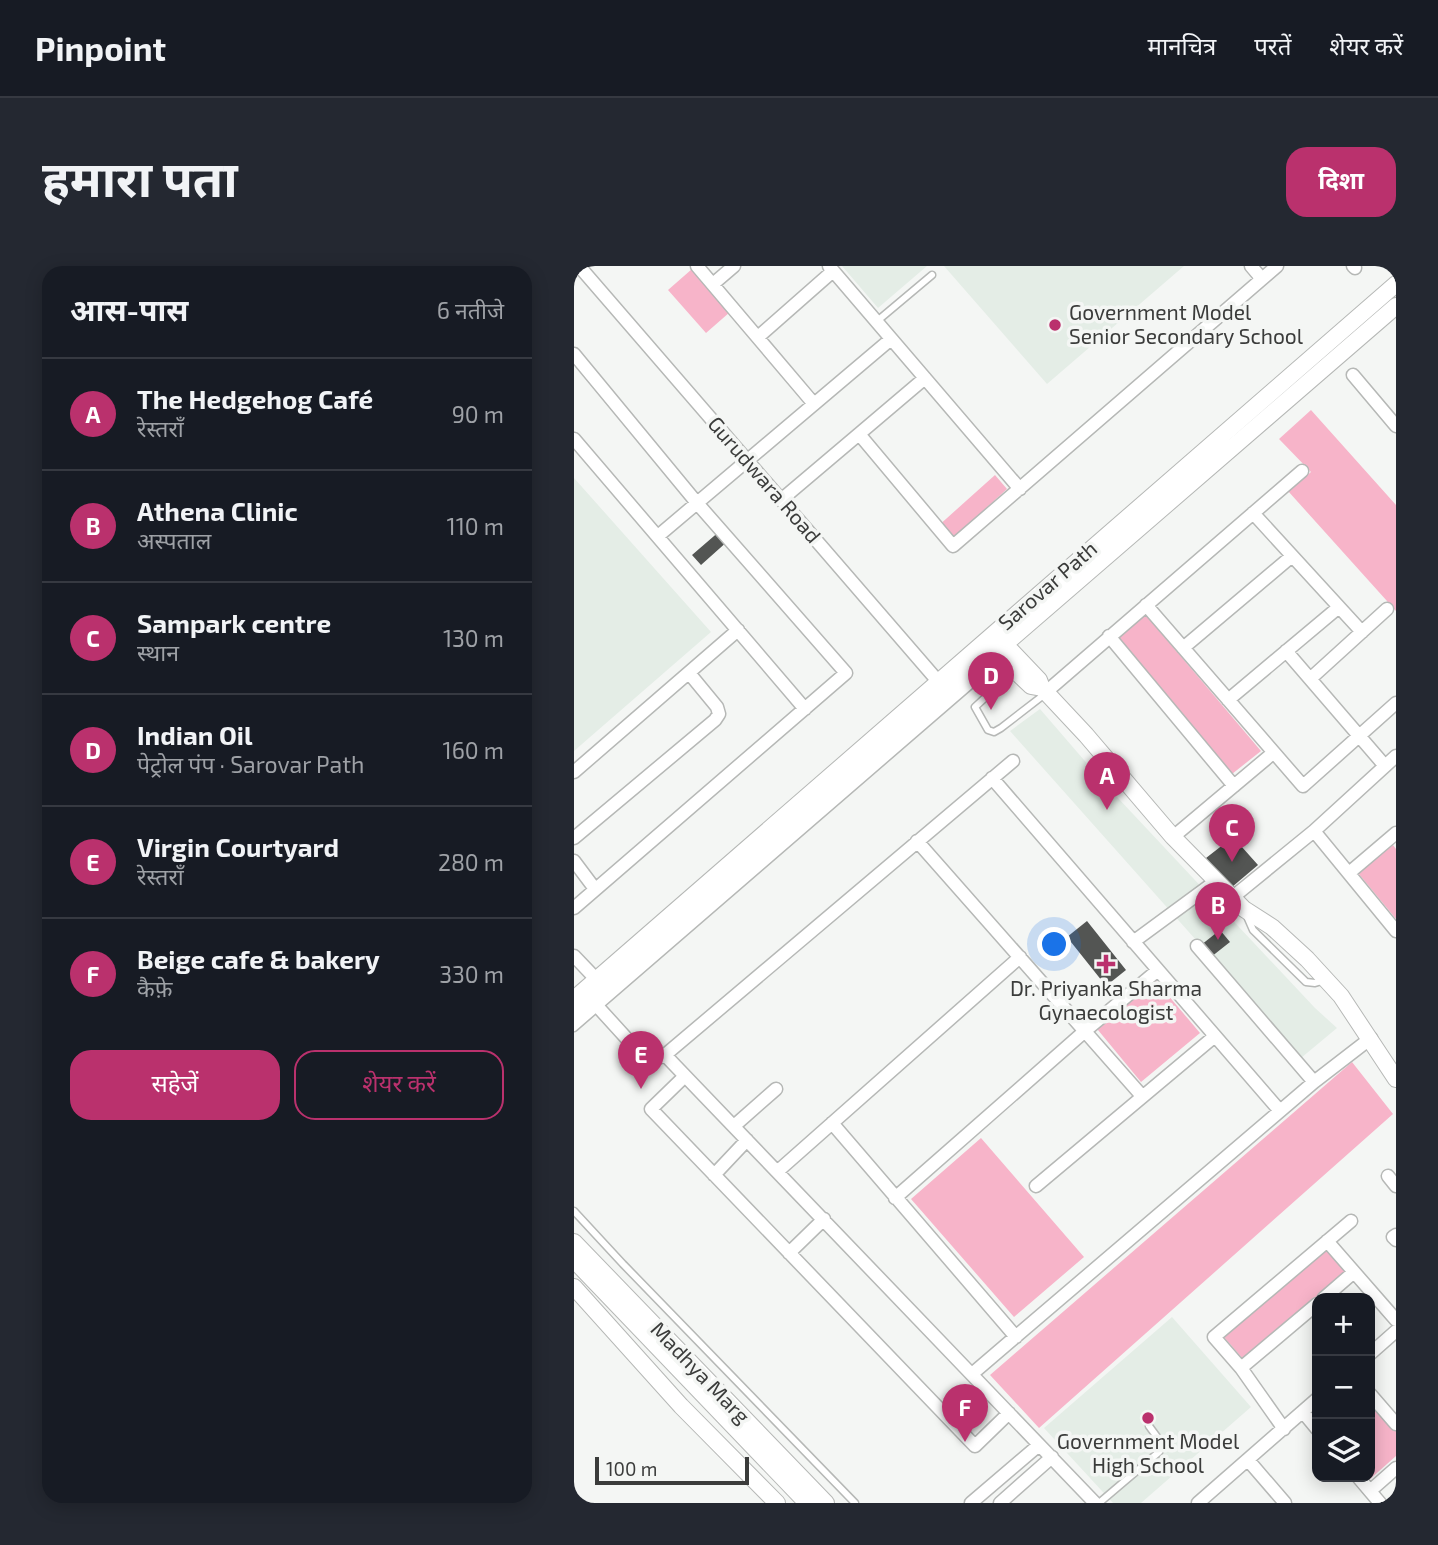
<!DOCTYPE html>
<html lang="hi">
<head>
<meta charset="utf-8">
<style>
  :root { --surface:#171b24; --page:#242831; --text:#f1f3f6; --muted:#9ea1a6; --line:#363941; --accent:#ba316d }
  body { margin:0; font-family:"Exo 2","Noto Sans Devanagari",sans-serif; background:var(--page); color:var(--text) }
  .controls { position:absolute; right:21px; bottom:21px; display:grid; overflow:hidden; border-radius:14px; box-shadow:0 4px 18px #0003 }
  .controls button { width:63px; height:63px; display:grid; place-items:center; padding:0; border:0; border-bottom:2px solid var(--line); background:var(--surface); color:var(--text); font:35px sans-serif }
  .scale { position:absolute; left:21px; bottom:18px; width:154px; box-sizing:border-box; padding-left:7px; border:4px solid #3b3c3b; border-top:0; font-size:19px; line-height:24px; white-space:nowrap; color:#3b3c3b; -webkit-text-stroke:5px #f4f6f4; paint-order:stroke }
  .you { position:absolute; left:481px; top:679px; width:24px; height:24px; margin:-18px; border:5px solid #fff; border-radius:50%; background:#1a73e8; box-shadow:0 0 0 10px #1a73e833 }
  .badge { display:grid; place-items:center; width:46px; height:46px; border-radius:50%; background:var(--accent); color:#fff; font-size:23px; font-weight:700 }
  .pin { position:absolute; translate:-50% -58px; filter:drop-shadow(0 2px 4px #0008) }
  .pin::after { content:''; position:absolute; top:37px; width:24px; height:21px; background:inherit; clip-path:polygon(0 0,100% 0,50% 100%) }
  .list { margin:0; padding:0; list-style:none }
  h2 { display:flex; justify-content:space-between; align-items:center; height:91px; margin:0; padding:0 28px; font-size:30px }
  h2 small { font-size:23px; font-weight:400; color:var(--muted) }
  .list li { display:grid; grid-template-columns:46px 1fr auto; gap:21px; align-items:center; box-sizing:border-box; height:112px; padding:0 28px; border-top:2px solid var(--line) }
  .list b { display:block; font-size:26px; white-space:nowrap }
  .list p { margin:0; font-size:23px; white-space:nowrap; color:var(--muted) }
  .list em { font-size:23px; font-style:normal; color:var(--muted) }
  .actions { display:flex; gap:14px; padding:21px 28px }
  .actions a { flex:1; padding:16px 0; border:2px solid var(--accent); border-radius:21px; text-align:center; font-size:24px; color:var(--accent) }
  .actions .main { background:var(--accent); color:#fff }
  .icon { flex:none; width:38px; height:38px; fill:none; stroke:currentColor; stroke-width:2; stroke-linecap:round; stroke-linejoin:round }
  .map { position:relative; flex:none; width:822px; height:1237px; overflow:hidden; border-radius:21px }
  header { display:flex; align-items:center; gap:42px; box-sizing:border-box; height:98px; padding:0 35px; background:var(--surface); border-bottom:2px solid var(--line) }
  header strong { font-size:33px }
  nav { display:flex; gap:38px; margin-inline-start:auto; font-size:24px }
  .intro { display:flex; align-items:center; justify-content:space-between; box-sizing:border-box; height:168px; padding:0 42px }
  h1 { margin:0; font-size:49px }
  .button { padding:18px 32px; border-radius:21px; background:var(--accent); color:#fff; font-size:24px; font-weight:700 }
  main { display:flex; gap:42px; padding:0 42px }
  aside { flex:1; background:var(--surface); border-radius:21px; box-shadow:0 4px 18px #0003 }
  .map>svg:first-child { display:block }
  .built { fill:#e4ede6 }
  .green { fill:#f7b4c9 }
  .building { fill:#535553 }
  .lines { fill:none; stroke-linecap:round; stroke-linejoin:round }
  .lane-casing { stroke:#b6b8b6; stroke-width:9 }
  .street-casing { stroke:#b6b8b6; stroke-width:15 }
  .secondary-casing { stroke:#b6b8b6; stroke-width:18 }
  .lane { stroke:#fff; stroke-width:6 }
  .street { stroke:#fff; stroke-width:12 }
  .secondary { stroke:#fff; stroke-width:16 }
  .poi-dot { fill:#ba316d; stroke:#f4f6f4; stroke-width:2.5 }
  .labels { text-anchor:middle; stroke-width:7; stroke-linejoin:round; paint-order:stroke }
  .poi-label { font-size:21px; fill:#3b3c3b; stroke:#f4f6f4 }
  .street-label { font-size:21px; fill:#3b3c3b; stroke:#f4f6f4 }
</style>
</head>
<body>
<header>
<strong>Pinpoint</strong>
<nav><a>मानचित्र</a><a>परतें</a><a>शेयर करें</a></nav>
</header>
<div class="intro"><h1>हमारा पता</h1><a class="button">दिशा</a></div>
<main>
<aside>
<h2>आस-पास<small>6 नतीजे</small></h2>
<ul class="list">
<li><span class="badge">A</span><div><b>The Hedgehog Café</b><p>रेस्तराँ</p></div><em>90 m</em></li>
<li><span class="badge">B</span><div><b>Athena Clinic</b><p>अस्पताल</p></div><em>110 m</em></li>
<li><span class="badge">C</span><div><b>Sampark centre</b><p>स्थान</p></div><em>130 m</em></li>
<li><span class="badge">D</span><div><b>Indian Oil</b><p>पेट्रोल पंप · Sarovar Path</p></div><em>160 m</em></li>
<li><span class="badge">E</span><div><b>Virgin Courtyard</b><p>रेस्तराँ</p></div><em>280 m</em></li>
<li><span class="badge">F</span><div><b>Beige cafe &amp; bakery</b><p>कैफ़े</p></div><em>330 m</em></li>
</ul>
<div class="actions"><a class="main">सहेजें</a><a>शेयर करें</a></div>
</aside>
<div class="map">
<svg width="822" height="1237" viewBox="0 0 822 1237">
  <rect width="100%" height="100%" fill="#f4f6f4"/>
  <path class="built" d="M268 0H353L304 42Z
    M370 0H610L473 118Z
    M0 212 137 366 0 485Z
    M466 443 529 516 741 742 763 762 727 792 436 465Z
    M598 1051 677 1141 567 1237H539L470 1162Z"/>
  <path class="green" d="M118 3 156 46 132 67 94 24Z
    M737 144 822 239V345L714 225 737 206 705 173Z
    M421 209 433 223 376 275 363 261Z
    M571 348 687 485 658 508 543 371Z
    M819 579 822 583V653L784 607Z
    M577 709 626 767 567 816 519 758Z
    M778 796 819 848 465 1162 416 1109Z
    M407 872 510 991 440 1051 337 933Z
    M753 981 772 1005 669 1093 649 1070Z
    M796 1135 822 1165V1190L795 1214 792 1211H796Z"/>
  <path class="building" d="M147 264 155 274 127 299 118 289Z
    M659 571 684 599 658 621 632 592Z
    M513 655 552 704 532 720 493 671Z
    M646 664 656 676 637 691 627 679Z"/>
  <g class="lines">
    <defs>
      <path id="lane" d="M302 56 358 9
        M440 405 401 441 414 464 420 466 427 462 471 428
        M672 648 679 664 732 716 741 717 751 714
        M0 762 427 393
        M0 945 49 998 281 1237
        M525 1237 585 1186 589 1179 575 1160"/>
      <path id="street" d="M5 0 369 421
        M123 0 240 138
        M255 0 446 223
        M677 0 688 13
        M779 0 781 2
        M139 18 160 0
        M184 71 259 5
        M0 88 123 237 272 407 0 642
        M779 109 822 160
        M351 112 285 168 379 280 703 0
        M0 173 231 443
        M207 234 285 168
        M679 247 788 366
        M84 270 317 73
        M572 339 729 520 822 437
        M535 370 660 520
        M609 382 718 290
        M712 385 811 500
        M736 413 813 343
        M472 426 728 205
        M654 434 765 341
        M0 506 164 364
        M418 512 706 845
        M740 565 822 665
        M599 571 699 487
        M0 572 141 454 145 448 143 441 115 407
        M343 575 568 830
        M0 595 21 623
        M775 607 822 567
        M659 631 740 565 822 490
        M559 676 642 615
        M623 680 740 816
        M0 690 22 713
        M24 741 74 796 91 789 439 495
        M91 789 521 1237
        M111 810 77 843 401 1180 435 1147
        M258 857 442 1071
        M160 860 202 823
        M204 905 446 691
        M140 909 173 874
        M814 910 822 920
        M462 920 641 770
        M321 932 511 765 584 704
        M822 969 819 971 822 974
        M753 975 822 1054
        M215 987 250 953
        M750 1032 780 1006
        M743 1038 667 1102 640 1071 777 955
        M796 1088 822 1065
        M667 1102 710 1163
        M398 1108 740 816 797 772
        M796 1128 822 1158
        M729 1146 743 1163
        M674 1194 711 1237
        M784 1211 806 1237
        M796 1225 822 1202
        M397 1237 465 1179
        M426 1237 478 1191
        M624 1237 743 1133"/>
      <path id="secondary" d="M424 371 465 414 468 422 512 469 599 571 670 643 698 661 733 693 767 730 822 813
        M415 380 457 420 468 422
        M0 733 822 18
        M0 751 822 40
        M0 976 252 1237
        M0 994 233 1237
        M0 1021 107 1140 203 1237"/>
    </defs>
    <use href="#lane" class="lane-casing"/>
    <use href="#street" class="street-casing"/>
    <use href="#secondary" class="secondary-casing"/>
    <use href="#lane" class="lane"/>
    <use href="#street" class="street"/>
    <use href="#secondary" class="secondary"/>
  </g>
  <g class="poi-dot">
    <circle cx="481" cy="59" r="7"/>
    <path d="M528.5 687.5h7v7h7v7h-7v7h-7v-7h-7v-7h7z"/>
    <circle cx="574" cy="1152" r="7"/>
  </g>
  <g class="labels">
    <g class="poi-label">
      <text x="495" y="54" text-anchor="start">Government Model<tspan x="495" dy="24">Senior Secondary School</tspan></text>
      <text x="532" y="730">Dr. Priyanka Sharma<tspan x="532" dy="24">Gynaecologist</tspan></text>
      <text x="574" y="1183">Government Model<tspan x="574" dy="24">High School</tspan></text>
    </g>
    <g class="street-label">
      <text transform="translate(190 214) rotate(49)" y="7">Gurudwara Road</text>
      <text transform="translate(474 320) rotate(-41)" y="7">Sarovar Path</text>
      <text transform="translate(126 1107) rotate(46)" y="7">Madhya Marg</text>
    </g>
  </g>
</svg>
<div class="controls">
<button>+</button>
<button>−</button>
<button><svg class="icon" aria-label="layers" viewBox="0 0 24 24"><path d="M12 4l9 5-9 5-9-5zM3 14l9 5 9-5"/></svg></button>
</div>
<div class="scale">100 m</div>
<div class="you"></div>
<div class="pin badge" style="left:533px;top:544px">A</div>
<div class="pin badge" style="left:644px;top:674px">B</div>
<div class="pin badge" style="left:658px;top:596px">C</div>
<div class="pin badge" style="left:417px;top:444px">D</div>
<div class="pin badge" style="left:67px;top:823px">E</div>
<div class="pin badge" style="left:391px;top:1176px">F</div>
</div>
</main>
</body>
</html>
